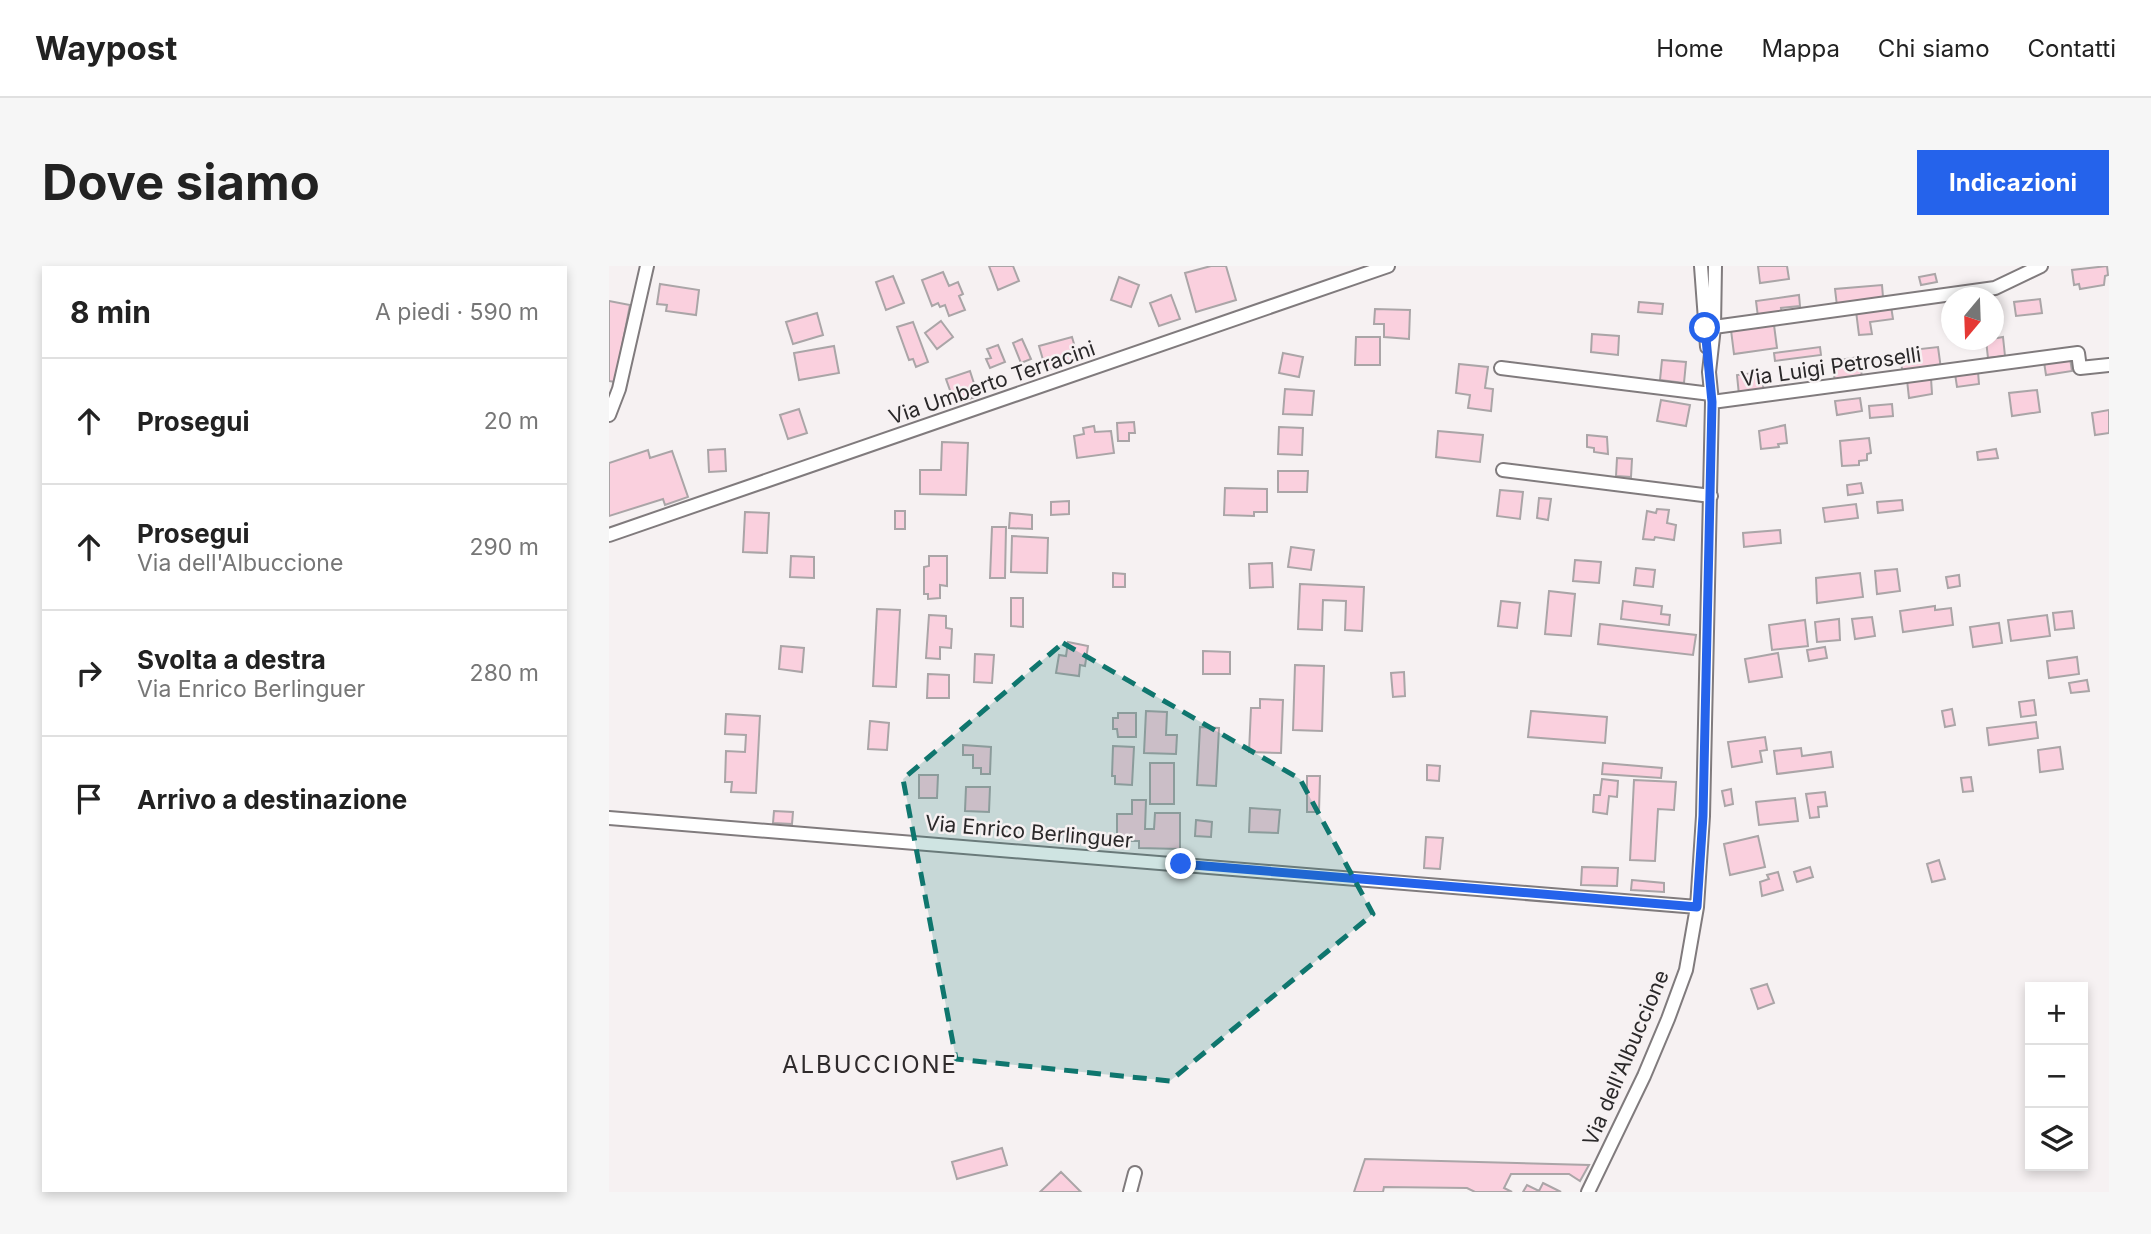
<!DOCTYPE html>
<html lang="it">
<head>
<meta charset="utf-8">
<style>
  :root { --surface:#fff; --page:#f6f6f6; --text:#222; --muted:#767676; --line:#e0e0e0; --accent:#2563eb }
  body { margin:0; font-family:Inter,sans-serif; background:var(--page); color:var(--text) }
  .controls { position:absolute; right:21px; bottom:21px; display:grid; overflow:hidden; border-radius:0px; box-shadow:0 4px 10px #0003 }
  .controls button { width:63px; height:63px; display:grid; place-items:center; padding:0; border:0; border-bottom:2px solid var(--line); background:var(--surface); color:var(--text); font:35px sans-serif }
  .compass { position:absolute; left:1332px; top:21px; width:63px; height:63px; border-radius:50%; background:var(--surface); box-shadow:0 4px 10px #0003; rotate:199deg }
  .stop { position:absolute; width:21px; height:21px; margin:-16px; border:5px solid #2563eb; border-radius:50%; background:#fff }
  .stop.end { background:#2563eb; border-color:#fff; box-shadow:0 2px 7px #0008 }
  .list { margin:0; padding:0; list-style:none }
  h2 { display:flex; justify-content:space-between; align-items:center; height:91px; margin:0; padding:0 28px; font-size:30px }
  h2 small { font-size:23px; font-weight:400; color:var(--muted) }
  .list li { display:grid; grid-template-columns:46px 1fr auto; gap:21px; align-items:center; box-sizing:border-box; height:126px; padding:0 28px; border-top:2px solid var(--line) }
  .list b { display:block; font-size:26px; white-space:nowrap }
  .list p { margin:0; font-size:23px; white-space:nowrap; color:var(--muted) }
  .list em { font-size:23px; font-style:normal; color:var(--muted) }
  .icon { flex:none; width:38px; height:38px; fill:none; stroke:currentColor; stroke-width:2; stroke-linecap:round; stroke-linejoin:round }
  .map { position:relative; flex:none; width:1500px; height:926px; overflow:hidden; border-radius:0px }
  header { display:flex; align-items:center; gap:42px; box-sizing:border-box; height:98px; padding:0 35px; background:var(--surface); border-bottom:2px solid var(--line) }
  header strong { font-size:33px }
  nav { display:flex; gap:38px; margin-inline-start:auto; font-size:24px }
  .intro { display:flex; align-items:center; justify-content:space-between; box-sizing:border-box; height:168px; padding:0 42px }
  h1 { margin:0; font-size:49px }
  .button { padding:18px 32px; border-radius:0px; background:var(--accent); color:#fff; font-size:24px; font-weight:700 }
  main { display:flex; gap:42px; padding:0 42px }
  aside { flex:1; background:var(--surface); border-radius:0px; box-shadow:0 4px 10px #0003 }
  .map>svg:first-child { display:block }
  .building { fill:#fad0de; stroke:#aaa5a7; stroke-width:2 }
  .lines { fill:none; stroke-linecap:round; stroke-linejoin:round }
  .minor-casing { stroke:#807b7d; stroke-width:16 }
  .minor { stroke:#fff; stroke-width:12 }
  .route { stroke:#2563eb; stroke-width:9 }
  .marked { fill:#0f766e; fill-opacity:0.2; stroke:#0f766e; stroke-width:5; stroke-dasharray:14 9; stroke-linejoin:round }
  .labels { text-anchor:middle; stroke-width:5; stroke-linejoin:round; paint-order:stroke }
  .street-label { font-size:21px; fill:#2a2829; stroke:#f6f1f2 }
  .quarter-label { font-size:24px; letter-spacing:2px; fill:#2f2b2c; stroke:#f6f1f2 }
</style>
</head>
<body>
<header>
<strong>Waypost</strong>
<nav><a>Home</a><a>Mappa</a><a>Chi siamo</a><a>Contatti</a></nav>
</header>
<div class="intro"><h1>Dove siamo</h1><a class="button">Indicazioni</a></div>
<main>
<aside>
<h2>8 min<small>A piedi · 590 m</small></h2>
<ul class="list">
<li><svg class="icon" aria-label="ahead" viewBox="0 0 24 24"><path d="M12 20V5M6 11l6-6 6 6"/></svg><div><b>Prosegui</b></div><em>20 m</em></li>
<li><svg class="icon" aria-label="ahead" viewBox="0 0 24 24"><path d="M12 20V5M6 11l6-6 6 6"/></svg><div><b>Prosegui</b><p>Via dell'Albuccione</p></div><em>290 m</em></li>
<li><svg class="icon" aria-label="right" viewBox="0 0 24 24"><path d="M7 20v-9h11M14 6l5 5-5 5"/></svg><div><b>Svolta a destra</b><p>Via Enrico Berlinguer</p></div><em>280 m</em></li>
<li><svg class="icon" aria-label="arrive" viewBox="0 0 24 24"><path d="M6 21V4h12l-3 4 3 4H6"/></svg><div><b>Arrivo a destinazione</b></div></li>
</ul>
</aside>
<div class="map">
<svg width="1500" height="926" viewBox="0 0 1500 926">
  <rect width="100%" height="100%" fill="#f6f1f2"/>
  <path class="building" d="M380 0H404L410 15 389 24Z
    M602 0H617L627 34 587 46 576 7Z
    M1149 0H1178L1180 13 1151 17Z
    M1498 0 1499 9 1496 10 1495 19 1471 23 1470 18 1465 19 1463 4Z
    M334 6 340 20 349 16 354 28 350 30 356 44 340 50 336 39 331 41 329 37 323 40 313 14Z
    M1326 8 1328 16 1312 19 1310 11Z
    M284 10 295 37 277 44 267 16Z
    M510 11 530 19 522 41 502 34Z
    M51 18 90 24 87 49 57 45 58 39 48 38Z
    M1273 19 1274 31 1261 33 1262 37 1228 40 1226 23Z
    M562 29 571 53 550 60 541 37Z
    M1190 29 1191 40 1172 42 1173 48 1149 51 1147 35Z
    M1431 33 1433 47 1407 50 1405 36Z
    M0 35 21 39 6 116 0 115Z
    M1030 36 1054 38 1053 48 1029 46Z
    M1282 40 1284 53 1261 56 1263 68 1250 69 1247 45Z
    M766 43 801 44 800 73 775 71V58H765Z
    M208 47 214 69 184 78 177 56Z
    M332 55 344 71 328 83 316 67Z
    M304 56 319 96 307 101 304 93 300 94 288 61Z
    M1165 59 1168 82 1125 88 1122 64Z
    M983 68 1010 70 1009 89 982 86Z
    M463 71 470 95 437 104 430 80Z
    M747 71H771V99H746Z
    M1394 71 1396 90 1379 92 1377 74Z
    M413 73 422 93 412 97 404 77Z
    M389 79 396 96 381 102 377 93 382 92 378 83Z
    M225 80 230 107 190 114 185 87Z
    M1211 81 1212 89 1166 95 1165 87Z
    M1329 81 1332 103 1294 108 1292 97 1311 94 1310 88 1303 89 1302 84Z
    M674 87 694 91 690 111 670 107Z
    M1251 91 1253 113 1226 116 1223 95Z
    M1461 92 1463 105 1437 109 1435 96Z
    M1053 94 1077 96 1075 117 1051 114Z
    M850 98 879 101 876 122 884 123 882 145 859 142 861 129 847 127Z
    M361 105 369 130 346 138 337 113Z
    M1152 106 1155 126 1130 129 1128 109Z
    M1369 106 1370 118 1348 121 1346 108Z
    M1322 112 1323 128 1300 132 1298 114Z
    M676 123 705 125 703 149 674 148Z
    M1428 124 1431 146 1403 150 1400 127Z
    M1251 132 1253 145 1228 149 1226 135Z
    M1052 134 1081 139 1077 160 1048 155Z
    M1283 138 1284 150 1261 152 1260 140Z
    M190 143 198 167 179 173 171 149Z
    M1500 144V167L1486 169 1483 147Z
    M525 156 526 167H520V175H509L508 157Z
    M1176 159 1178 177 1169 178 1170 181 1152 183 1150 165Z
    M485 160 486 166 502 165 505 187 468 192 465 170 475 168 474 162Z
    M670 161 694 162 693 189 669 188Z
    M829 165 874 169 871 196 827 191Z
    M978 169 998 171 999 188 985 186V182L978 181Z
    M1260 172 1262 187 1258 188V194L1250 195V199L1233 200 1231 175Z
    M333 176 359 177 357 229 311 228V204H332Z
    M116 183 117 205 100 206 99 184Z
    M1387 183 1389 192 1369 194 1368 186Z
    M39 184 41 192 63 185 79 231 56 239 54 233 0 250V197Z
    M1008 192 1023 193 1022 211 1007 210Z
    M669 205H699L698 226H669Z
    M1252 217 1254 227 1239 229 1238 219Z
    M616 222 658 223V246H645V250L615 249Z
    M891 224 914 226 911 253 888 250Z
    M930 232 942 233 939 254 928 252Z
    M1293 234 1294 244 1269 247 1268 236Z
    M460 235V248L442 249V236Z
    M1247 238 1249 252 1216 256 1214 242Z
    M1048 243 1060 244 1058 257 1067 259 1065 274 1046 271 1045 274 1034 273 1038 245 1047 247Z
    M286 245H296V263H286Z
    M136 246 160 247 158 287 134 286Z
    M401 247 423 249V263L400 262Z
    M383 261H397L396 312H381Z
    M1171 264 1172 277 1135 281 1134 267Z
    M403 270 439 272 438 307 402 306Z
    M682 281 705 284 702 304 679 301Z
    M182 290 205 291V312L181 311Z
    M320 290H338V320L331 319V332L319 333V328H315V301L320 300Z
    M966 294 992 296 990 317 964 315Z
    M663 297 664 321 641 322 640 298Z
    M1027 302 1046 304 1044 321 1025 319Z
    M1288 303 1291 325 1268 328 1266 305Z
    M504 307 516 308V321H504Z
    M1251 307 1254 331 1208 337 1207 312Z
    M1350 309 1351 320 1339 322 1337 311Z
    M691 318 755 321 753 365 736 364 737 335 714 334 713 364 689 363Z
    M940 325 966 328 962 370 936 368Z
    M402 332H414V361L402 360Z
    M892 335 911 337 908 362 889 360Z
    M1014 335 1053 340 1052 348 1061 349 1060 359 1012 353Z
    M1326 340V344L1342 342 1344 359 1294 366 1291 345Z
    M268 343 291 344 287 421 264 420Z
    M1463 345 1465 362 1446 364 1444 347Z
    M320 349 337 350V362L343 363 342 382 331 381V393L317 392Z
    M1438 349 1441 370 1402 375 1399 354Z
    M1263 351 1266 370 1246 373 1243 353Z
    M1230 353 1231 374 1208 376 1206 356Z
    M1196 354 1199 380 1163 384 1160 359Z
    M1390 357 1393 377 1364 381 1361 361Z
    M991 358 1087 369 1084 389 989 378Z
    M459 376 479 380 476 400 471 399 470 410 447 407 450 389 457 390Z
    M172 380 195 382 193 406 170 403Z
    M1216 381 1218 392 1200 395 1198 384Z
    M594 385 621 386V408H594Z
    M1169 387 1173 411 1140 416 1136 393Z
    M366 388 385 389 383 417 365 416Z
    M1468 391 1470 408 1440 412 1438 395Z
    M686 399 715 400 713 465 684 464Z
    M795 406 796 430 784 431 782 407Z
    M319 408 340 409V432H318Z
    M1478 414 1480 425 1462 427 1460 417Z
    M651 433 674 434 672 487 640 486 642 442H651Z
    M1425 434 1427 449 1412 451 1410 436Z
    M1343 443 1346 459 1336 461 1333 445Z
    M537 445 558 446 557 469H568L567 488 535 487Z
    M922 445 998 451 996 477 919 471Z
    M509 447H527V471H509L508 463H504V452H509Z
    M117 448 151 450 147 527 122 526 123 516H116L117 485 136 486 137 469 116 468Z
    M261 455 280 457 278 484 259 483Z
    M1427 456 1429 472 1380 479 1378 462Z
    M591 461 610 462 607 520 588 519Z
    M1156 471 1158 484 1151 485 1153 496 1123 501 1119 476Z
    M354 479 382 481 381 508H372V502H364V489H354Z
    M504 480 525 481 523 519 506 518V510H503Z
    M1451 481 1454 503 1431 506 1429 484Z
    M1192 482 1193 490 1222 486 1224 501 1168 508 1165 485Z
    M541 497H565V538H541Z
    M994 497 1053 502 1052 512 993 508Z
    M818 499 831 500 830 515 818 514Z
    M310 509H329L328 532H310Z
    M698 510H711L710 546H698Z
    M1362 511 1364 525 1354 526 1352 512Z
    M993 513 1009 515 1008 531 1000 530 998 548 984 546 985 529H991Z
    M1025 514 1067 516 1065 544 1049 543 1046 595 1021 594Z
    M357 521H381L380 546 356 545Z
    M1122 523 1124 538 1116 540 1113 525Z
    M1216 526 1218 540 1209 541 1210 551 1201 552 1197 528Z
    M1186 532 1189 555 1150 559 1147 536Z
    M523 534H537L536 563H545L546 547H571V583L530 582V575H508V548H523Z
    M641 542 671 544 669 567 640 566Z
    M165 545 184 546 183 558 164 557Z
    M587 554 603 556 602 571 586 570Z
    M1149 570 1156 601 1121 609 1115 578Z
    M817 571 834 572 831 603 815 602Z
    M1330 594 1336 613 1323 616 1318 598Z
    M973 601 1009 602 1008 620 972 619Z
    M1201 601 1204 611 1188 616 1185 606Z
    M1169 606 1174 624 1153 630 1151 616 1160 613 1158 609Z
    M1023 614 1055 617V626L1022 624Z
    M1158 718 1165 737 1149 743 1142 723Z
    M393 882 398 899 348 913 343 896Z
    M756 893 980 899 971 915 960 908H902L895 922 903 926H866L858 922 775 921 774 926H745Z
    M452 906 472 926H431Z
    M934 917 952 926H914L918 919 930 925Z"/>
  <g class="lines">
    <defs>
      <path id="minor" d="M1092 0 1098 81
        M1105 61 1386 22 1432 0
        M892 102 1102 128
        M1103 136 1469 87 1471 102 1500 99
        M0 149 10 123 38 0
        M894 204 1102 230
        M0 269 779 0
        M0 552 1088 641
        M521 926 526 907
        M979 926 1035 810 1059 753 1077 704 1088 641 1094 550 1103 136 1100 106 1105 61 1106 0"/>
    </defs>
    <use href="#minor" class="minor-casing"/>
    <use href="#minor" class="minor"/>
  </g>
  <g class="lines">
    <path class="route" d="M572 598 1088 641 1094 550 1103 136 1096 62"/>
  </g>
  <path class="marked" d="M454 377 691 513 764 648 561 815 347 793 294 513Z"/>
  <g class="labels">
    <g class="street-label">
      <text transform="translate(1222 101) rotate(-8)" y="7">Via Luigi Petroselli</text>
      <text transform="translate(383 117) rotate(-19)" y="7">Via Umberto Terracini</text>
      <text transform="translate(420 566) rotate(5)" y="7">Via Enrico Berlinguer</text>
      <text transform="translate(1017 792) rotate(-67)" y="7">Via dell'Albuccione</text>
    </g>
    <g class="quarter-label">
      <text x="261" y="807">ALBUCCIONE</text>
    </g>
  </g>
</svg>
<div class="controls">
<button>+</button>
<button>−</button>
<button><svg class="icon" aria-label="layers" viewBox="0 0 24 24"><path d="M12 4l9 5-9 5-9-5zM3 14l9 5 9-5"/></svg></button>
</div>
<svg class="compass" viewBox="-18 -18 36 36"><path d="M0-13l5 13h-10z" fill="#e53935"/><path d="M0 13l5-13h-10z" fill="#767676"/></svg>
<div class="stop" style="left:1096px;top:62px"></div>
<div class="stop end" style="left:572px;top:598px"></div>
</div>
</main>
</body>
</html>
